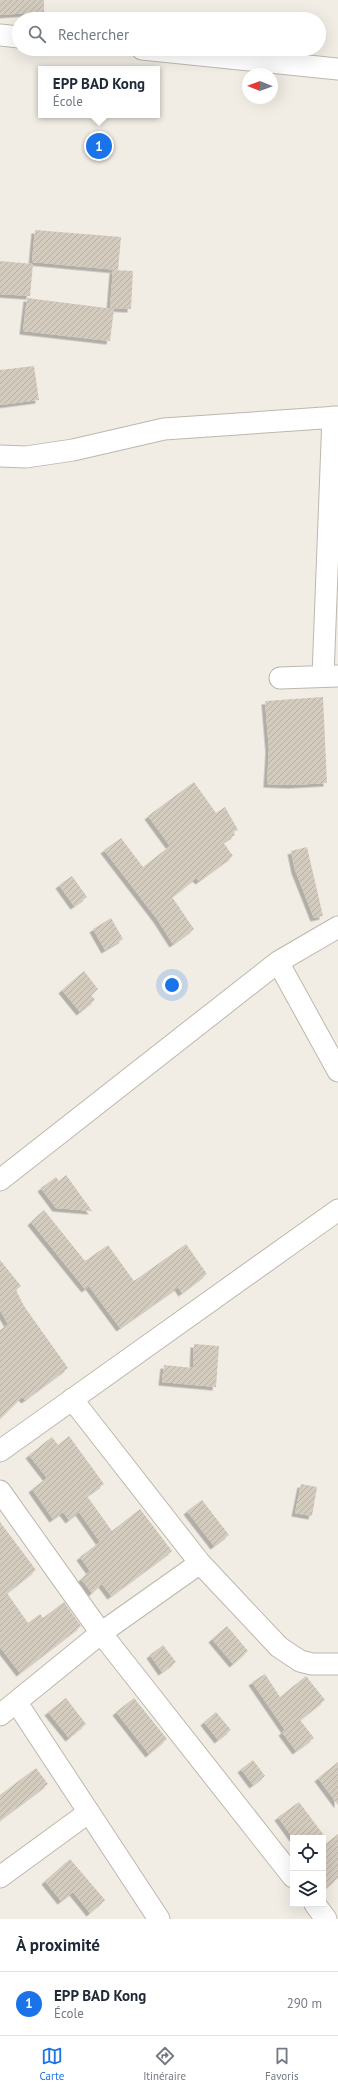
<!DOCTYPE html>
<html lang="fr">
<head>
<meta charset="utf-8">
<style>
  :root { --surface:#fff; --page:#f6f6f7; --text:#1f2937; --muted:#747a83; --line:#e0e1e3; --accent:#1a73e8 }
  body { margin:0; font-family:"PT Sans",sans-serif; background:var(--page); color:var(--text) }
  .controls { position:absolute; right:12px; bottom:12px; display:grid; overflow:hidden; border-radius:0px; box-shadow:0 4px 16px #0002 }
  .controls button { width:36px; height:36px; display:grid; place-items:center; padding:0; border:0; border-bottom:1px solid var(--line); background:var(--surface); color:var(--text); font:20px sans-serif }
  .compass { position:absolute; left:242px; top:68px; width:36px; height:36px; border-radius:50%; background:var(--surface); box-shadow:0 4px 16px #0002; rotate:271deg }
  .you { position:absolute; left:172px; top:985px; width:14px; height:14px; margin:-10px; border:3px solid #fff; border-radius:50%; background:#1a73e8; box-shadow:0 0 0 6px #1a73e833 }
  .badge { display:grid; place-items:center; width:26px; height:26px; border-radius:50%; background:var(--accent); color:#fff; font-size:13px; font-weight:700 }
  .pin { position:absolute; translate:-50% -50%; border:2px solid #fff; box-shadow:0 1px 4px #0006 }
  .popup { position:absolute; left:38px; top:66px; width:122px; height:52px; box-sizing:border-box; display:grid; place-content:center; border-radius:0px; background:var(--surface); filter:drop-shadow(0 1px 3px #0005); font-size:13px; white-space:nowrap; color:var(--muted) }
  .popup b { font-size:15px; color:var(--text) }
  .popup::after { content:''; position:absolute; left:50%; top:100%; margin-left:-8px; border:8px solid transparent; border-top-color:var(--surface) }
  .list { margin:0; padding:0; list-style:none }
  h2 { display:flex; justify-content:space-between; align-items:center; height:52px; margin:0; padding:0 16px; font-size:17px }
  h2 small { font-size:13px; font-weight:400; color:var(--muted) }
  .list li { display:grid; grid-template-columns:26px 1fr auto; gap:12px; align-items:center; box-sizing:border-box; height:64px; padding:0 16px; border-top:1px solid var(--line) }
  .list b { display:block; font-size:15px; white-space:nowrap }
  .list p { margin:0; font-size:13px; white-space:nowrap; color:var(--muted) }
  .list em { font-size:13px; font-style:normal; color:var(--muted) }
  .icon { flex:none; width:22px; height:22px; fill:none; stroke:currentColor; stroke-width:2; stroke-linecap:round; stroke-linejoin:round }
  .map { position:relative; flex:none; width:338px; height:1919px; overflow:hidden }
  .search { position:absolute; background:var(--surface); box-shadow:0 4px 16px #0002; left:12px; right:12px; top:12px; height:44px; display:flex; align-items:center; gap:10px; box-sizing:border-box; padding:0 14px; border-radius:22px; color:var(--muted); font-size:15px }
  .sheet { height:116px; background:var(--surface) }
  nav { display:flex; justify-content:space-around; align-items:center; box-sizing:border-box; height:56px; border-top:1px solid var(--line); background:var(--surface); font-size:11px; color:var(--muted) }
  nav a { display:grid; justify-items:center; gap:2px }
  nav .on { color:var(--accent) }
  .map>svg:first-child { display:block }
  .building { fill:url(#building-hatch); filter:url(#shadow) }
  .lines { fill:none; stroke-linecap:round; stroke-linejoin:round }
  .street-casing { stroke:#beb7ac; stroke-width:23 }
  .street { stroke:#fff; stroke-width:21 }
</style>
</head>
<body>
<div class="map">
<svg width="338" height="1919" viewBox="0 0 338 1919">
  <defs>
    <pattern id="building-hatch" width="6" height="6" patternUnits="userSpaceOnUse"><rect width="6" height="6" fill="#d4cbbf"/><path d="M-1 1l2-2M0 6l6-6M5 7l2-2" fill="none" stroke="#b7afa5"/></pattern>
    <filter id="shadow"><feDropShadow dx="-3.5" dy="3.5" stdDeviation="0" flood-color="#0004"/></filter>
  </defs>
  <rect width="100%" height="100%" fill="#f1ede5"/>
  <path class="building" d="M0 0H44V12L0 15Z
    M35 230 121 237 118 270 32 262Z
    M0 261 33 264 30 296 0 294Z
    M113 270 133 271 131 309 110 308Z
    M27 298 114 309 110 341 23 331Z
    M34 366 39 400 0 405V370Z
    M323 697 327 783 292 785 267 784 269 749 265 701Z
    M194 782 216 813 225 807 238 830 233 832 235 835 223 842 233 856 199 881 196 878 172 897 194 929 173 944 157 919 104 850 121 838 143 867 170 846 148 816Z
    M307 847 323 916 314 918 295 870 291 851Z
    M72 876 87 897 74 906 59 885Z
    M111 918 123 939 105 950 93 929Z
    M84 971 98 989 91 995 95 1000 80 1012 62 990Z
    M66 1175 92 1211 56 1208 41 1188 56 1177 59 1181Z
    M44 1210 85 1261 108 1245 134 1281 186 1244 207 1274 182 1293 178 1287 120 1328 89 1286 85 1289 31 1222Z
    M0 1260 21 1286 16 1290 24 1306 68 1368 25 1400 22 1397 0 1419V1330L8 1324 0 1310Z
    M194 1344 219 1346 216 1387 162 1382 164 1365 193 1368Z
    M69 1436 104 1484 87 1496 112 1531 140 1509 172 1551 111 1596 102 1584 92 1593 81 1579 90 1571 80 1557 100 1542 79 1512 69 1520 63 1512 53 1519 32 1489 47 1478 29 1455 52 1437 58 1445Z
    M301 1484 317 1487 312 1516 295 1513Z
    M202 1500 229 1535 214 1546 187 1511Z
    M0 1522 36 1570 7 1593 28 1623 40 1614 43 1618 64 1602 81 1626 20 1673 0 1647Z
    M227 1626 248 1651 233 1664 212 1639Z
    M163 1645 176 1662 162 1672 150 1655Z
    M265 1674 280 1697 306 1676 325 1700 300 1720 314 1738 296 1751 282 1732 285 1730 252 1682Z
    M66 1698 86 1724 69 1738 48 1712Z
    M134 1698 167 1739 149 1754 116 1712Z
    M216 1712 231 1730 218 1740 204 1722Z
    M253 1760 265 1776 253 1785 241 1769Z
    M338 1762V1805L318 1778Z
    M36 1768 48 1784 0 1820V1795Z
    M299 1802 326 1838H293L278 1817Z
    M338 1834V1878L323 1891V1846Z
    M70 1859 105 1900 90 1913 73 1892 61 1901 45 1881Z"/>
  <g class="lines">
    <defs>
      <path id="street" d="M0 35 19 37
        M142 49 338 69
        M0 456 26 457 73 450 164 429 338 417
        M323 676 333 417
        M280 678 338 676
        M278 962 338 1071
        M0 1180 278 962 338 927
        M72 1399 200 1563 279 1647 300 1661 312 1664H338
        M0 1451 338 1210
        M0 1491 101 1633 293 1877
        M17 1703 159 1919
        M0 1715 101 1633 200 1563
        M0 1877 89 1812
        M315 1904 326 1919"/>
    </defs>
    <use href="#street" class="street-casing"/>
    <use href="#street" class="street"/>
  </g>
</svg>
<div class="controls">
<button><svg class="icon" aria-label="locate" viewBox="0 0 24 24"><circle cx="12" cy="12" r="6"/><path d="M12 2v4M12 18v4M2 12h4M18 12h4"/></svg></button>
<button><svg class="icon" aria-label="layers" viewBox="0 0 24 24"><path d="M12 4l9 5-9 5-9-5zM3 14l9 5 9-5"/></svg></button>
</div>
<svg class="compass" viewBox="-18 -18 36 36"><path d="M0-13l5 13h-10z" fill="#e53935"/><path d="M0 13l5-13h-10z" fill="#747a83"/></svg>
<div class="you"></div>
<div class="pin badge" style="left:99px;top:146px">1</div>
<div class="popup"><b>EPP BAD Kong</b>École</div>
<div class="search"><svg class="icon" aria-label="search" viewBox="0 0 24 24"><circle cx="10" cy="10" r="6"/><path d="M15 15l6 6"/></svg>Rechercher</div>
</div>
<section class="sheet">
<h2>À proximité<small></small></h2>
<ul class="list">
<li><span class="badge">1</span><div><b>EPP BAD Kong</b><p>École</p></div><em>290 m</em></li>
</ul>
</section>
<nav>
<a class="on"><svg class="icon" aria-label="map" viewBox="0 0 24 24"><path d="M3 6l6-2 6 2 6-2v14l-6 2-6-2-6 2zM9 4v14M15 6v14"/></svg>Carte</a>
<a><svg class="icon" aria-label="directions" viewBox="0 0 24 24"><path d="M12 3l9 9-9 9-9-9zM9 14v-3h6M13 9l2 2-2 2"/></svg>Itinéraire</a>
<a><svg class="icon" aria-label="saved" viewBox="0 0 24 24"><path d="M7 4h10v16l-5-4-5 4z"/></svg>Favoris</a>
</nav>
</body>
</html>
